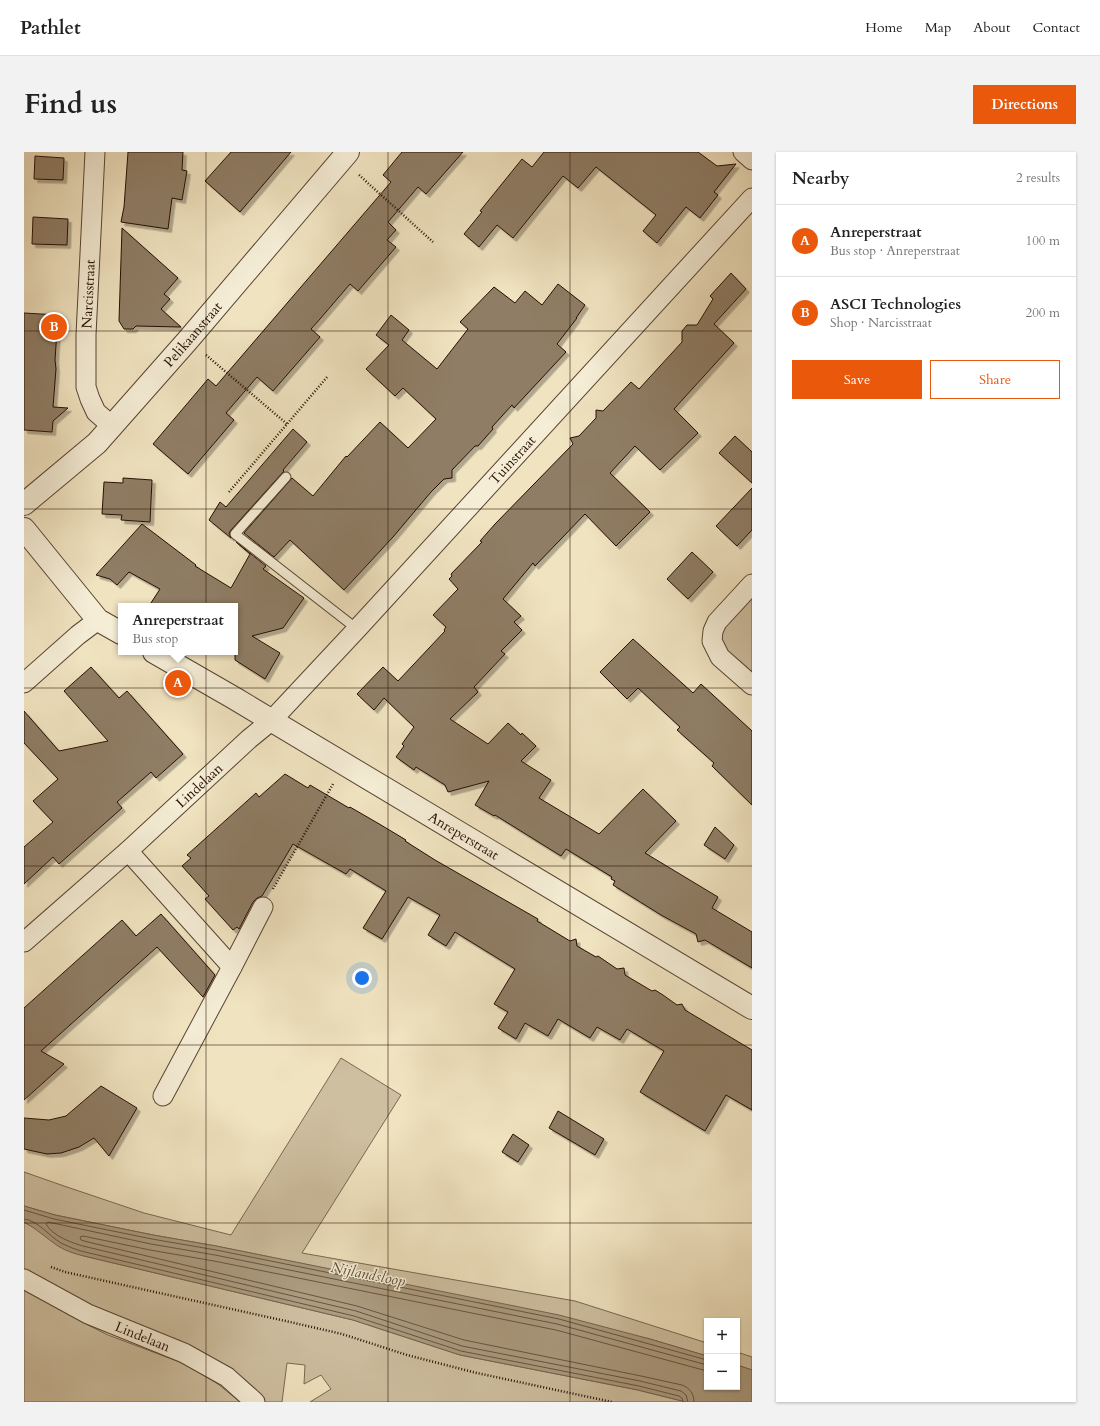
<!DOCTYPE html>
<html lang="en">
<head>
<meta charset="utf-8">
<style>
  :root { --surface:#fff; --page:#f2f2f2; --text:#222; --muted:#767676; --line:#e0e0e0; --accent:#ea580c }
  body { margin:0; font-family:Cardo,serif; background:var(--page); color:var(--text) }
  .controls { position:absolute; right:12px; bottom:12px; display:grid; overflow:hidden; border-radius:0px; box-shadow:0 1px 3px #0004 }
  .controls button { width:36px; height:36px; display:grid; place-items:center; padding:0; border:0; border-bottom:1px solid var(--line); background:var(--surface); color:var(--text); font:20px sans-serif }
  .you { position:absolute; left:338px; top:826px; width:14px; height:14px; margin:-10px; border:3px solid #fff; border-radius:50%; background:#1a73e8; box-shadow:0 0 0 6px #1a73e833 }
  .badge { display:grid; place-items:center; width:26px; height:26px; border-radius:50%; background:var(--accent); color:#fff; font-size:13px; font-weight:700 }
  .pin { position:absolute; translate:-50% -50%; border:2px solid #fff; box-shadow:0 1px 4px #0006 }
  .popup { position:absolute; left:94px; top:451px; width:120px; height:52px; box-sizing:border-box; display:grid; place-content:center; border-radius:0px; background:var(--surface); filter:drop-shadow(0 1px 3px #0005); font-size:13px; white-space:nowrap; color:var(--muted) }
  .popup b { font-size:15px; color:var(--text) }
  .popup::after { content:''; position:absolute; left:50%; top:100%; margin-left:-8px; border:8px solid transparent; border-top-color:var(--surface) }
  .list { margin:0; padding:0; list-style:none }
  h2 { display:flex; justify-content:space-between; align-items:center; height:52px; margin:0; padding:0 16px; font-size:17px }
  h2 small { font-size:13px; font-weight:400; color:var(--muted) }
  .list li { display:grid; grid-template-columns:26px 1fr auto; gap:12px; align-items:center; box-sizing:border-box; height:72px; padding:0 16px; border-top:1px solid var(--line) }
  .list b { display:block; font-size:15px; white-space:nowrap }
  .list p { margin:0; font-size:13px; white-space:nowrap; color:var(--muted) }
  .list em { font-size:13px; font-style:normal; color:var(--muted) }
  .actions { display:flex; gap:8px; padding:12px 16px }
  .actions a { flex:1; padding:9px 0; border:1px solid var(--accent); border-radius:0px; text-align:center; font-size:14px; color:var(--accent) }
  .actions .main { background:var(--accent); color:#fff }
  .map { position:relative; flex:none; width:728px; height:1250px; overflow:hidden; border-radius:0px }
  header { display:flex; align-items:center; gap:24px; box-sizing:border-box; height:56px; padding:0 20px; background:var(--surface); border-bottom:1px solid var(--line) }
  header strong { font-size:19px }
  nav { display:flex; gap:22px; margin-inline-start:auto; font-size:14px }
  .intro { display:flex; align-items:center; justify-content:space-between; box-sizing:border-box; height:96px; padding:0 24px }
  h1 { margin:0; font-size:28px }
  .button { padding:10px 18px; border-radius:0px; background:var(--accent); color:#fff; font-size:14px; font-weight:700 }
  main { display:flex; gap:24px; padding:0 24px }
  aside { flex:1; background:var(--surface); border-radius:0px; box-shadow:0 1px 3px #0004 }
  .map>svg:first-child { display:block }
  .green { fill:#cebfa0; stroke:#7a6751 }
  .water { fill:#ab9b7f; stroke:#76634d }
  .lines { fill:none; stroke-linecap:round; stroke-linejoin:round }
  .shore { stroke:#685540; stroke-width:1 }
  .building { fill:#8f7d65; stroke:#260f02; filter:url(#shadow) }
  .service-casing { stroke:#584432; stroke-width:11 }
  .minor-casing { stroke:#584432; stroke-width:21 }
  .tertiary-casing { stroke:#584432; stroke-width:24 }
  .path { stroke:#260f02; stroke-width:2.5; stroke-dasharray:1 2; stroke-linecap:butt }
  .service { stroke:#f5edd6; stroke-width:9 }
  .minor { stroke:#f5edd6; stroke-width:19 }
  .tertiary { stroke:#f5edd6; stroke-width:22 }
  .grid { fill:none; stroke:#260f02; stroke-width:1; stroke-opacity:0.55 }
  .labels { text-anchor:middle; stroke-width:3; stroke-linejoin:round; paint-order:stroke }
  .street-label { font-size:14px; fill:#260f02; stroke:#f5edd6 }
  .water-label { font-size:15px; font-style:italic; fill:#624e3a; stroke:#f5edd6 }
</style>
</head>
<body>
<header>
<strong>Pathlet</strong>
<nav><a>Home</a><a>Map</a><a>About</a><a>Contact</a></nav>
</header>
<div class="intro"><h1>Find us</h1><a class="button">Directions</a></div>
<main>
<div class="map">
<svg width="728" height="1250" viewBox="0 0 728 1250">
  <defs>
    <filter id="shadow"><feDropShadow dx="3.5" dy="3.5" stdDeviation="0" flood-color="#0004"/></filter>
  </defs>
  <rect width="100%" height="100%" fill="#f0e3c0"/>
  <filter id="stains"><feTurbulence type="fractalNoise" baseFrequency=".005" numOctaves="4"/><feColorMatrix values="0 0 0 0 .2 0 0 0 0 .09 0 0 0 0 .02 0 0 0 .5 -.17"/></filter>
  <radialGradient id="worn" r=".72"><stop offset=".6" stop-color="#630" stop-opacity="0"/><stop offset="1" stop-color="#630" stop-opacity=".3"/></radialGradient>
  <path class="green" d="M728 443V519H724L697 492V481L702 470Z
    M317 906 377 943 278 1101 551 1149 683 1191V1204L626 1187 417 1140 192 1094 129 1083 31 1063 0 1054V1020L40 1034 120 1061 207 1083Z
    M0 1070 13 1077 35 1094 60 1104 329 1168 436 1203 614 1238 662 1250H286L307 1237 297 1223 280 1232 281 1213 263 1211 258 1250H240L179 1201 157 1189 103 1170 60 1150 0 1117Z
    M0 1137 64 1173 84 1183 161 1212 194 1232 216 1250H0Z
    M713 1200 728 1205V1218L713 1213Z"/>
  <path class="water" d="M0 1054 31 1063 129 1083 192 1094 535 1163 626 1187 683 1204V1235H713V1213L728 1218V1250H662L614 1238 436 1203 329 1168 60 1104C51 1102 42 1099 34 1094 22 1086 13 1077 0 1070Z"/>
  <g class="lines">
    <path class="shore" d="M0 1058 30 1067 128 1087 192 1098 535 1167 683 1208
      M0 1067C15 1069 25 1084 37 1091 45 1095 53 1098 61 1100L330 1164 437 1199 615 1234 655 1244 658 1246 659 1250
      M664 1250 662 1243 657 1239 616 1229 438 1194 332 1159 63 1095C50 1092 28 1084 22 1072L24 1070 127 1092 191 1103 533 1172 683 1213
      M670 1250C670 1242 666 1236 658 1233L617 1224 440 1188 333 1154 64 1090 57 1088 56 1085 59 1084 126 1098 190 1109 532 1178 683 1219"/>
  </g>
  <path class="building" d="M104 0H159L158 18 163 19 158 48 148 46 144 77 97 70 100 55Z
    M207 0H267L216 60 181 29Z
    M378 0H439L402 42 394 35 364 70 372 78 363 88 372 95 334 139 326 132 296 167 287 177 296 185 249 239 233 225 202 261 210 268 164 322 129 292 184 227 192 234 367 30 359 23Z
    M520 0H674L693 14 712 12 690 40 694 43 676 66 662 55 633 91 619 79 632 63 572 15 554 36 539 24 489 86 473 73 455 95 440 82 458 60 456 59 498 7 508 15Z
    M11 4 40 6 39 28 10 27Z
    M9 65 44 67 43 93 8 92Z
    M98 76 154 126 140 142 146 147 137 157 157 175 112 174 109 177H100L95 169Z
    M707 121 722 137 690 172 710 191 650 257 674 281 636 318 611 294 586 321 626 360 592 394 561 362 511 414 509 411 479 447 497 464 490 470 498 478 477 499 481 502 450 535 454 540 426 567 464 592 484 571 497 583 498 581 512 594 497 609 527 628 515 646 575 682 619 637 652 669 621 701 694 745 688 756 728 780V816L681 788 674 790 672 782 637 763 589 733 591 729 587 727 588 725 542 697 537 704 471 663 470 664 451 653 465 629 424 640 421 633 392 615 390 618 372 605 380 594 378 592 390 575 360 546 350 558 333 542 359 515 374 529 421 479 420 478 422 475 409 463 434 437 425 427 428 424 427 422 458 390 456 389 471 372 549 292 546 286 555 284 572 266V258L579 259 607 230 615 237 658 190V179L663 173H673L689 147 686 144Z
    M534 132 561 153 552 166H553L533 192 542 200 490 256 488 253 468 275 469 277 454 294H451L428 318V326L420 327 407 340 369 385 320 438 266 388 250 405 220 381 268 326 289 344 322 304 323 305 356 270 384 296 412 267 379 236 371 244 342 217 365 193 352 183 367 163 385 178 378 188 413 217 444 177 436 170 470 135 491 151 501 139 518 153Z
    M0 161 34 163 31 208 32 217 29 255 44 256 29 269 28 280 0 278Z
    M269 277 283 290 259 318 260 319 207 378 205 381 207 386 185 368 196 350 202 355Z
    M711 284 728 300V331L695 301Z
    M99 326 128 328 126 370 97 368 98 363 78 362 80 330 99 331Z
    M728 336V378L713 394 692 374Z
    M118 372 172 413 171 414 207 436 226 402 212 390 242 414 239 417 280 446 259 476 228 484 256 501 241 527 211 508V454H125L136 437 105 420 93 433 86 427 72 423Z
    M668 400 689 420 664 447 643 427Z
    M609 487 669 541 677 532 728 579V653L688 614 690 611 653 578 656 575 614 536 603 547 576 520Z
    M67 515 95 546 103 539 159 602 132 626 127 620 93 650 98 656 35 712 29 705 0 732V695L29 670 9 649 34 627 0 591V559L35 599 84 589 40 539Z
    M261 622 284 636 286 633 325 656 326 655 357 673 382 688 381 689 411 708 514 767 513 769 546 789 552 787 553 794 572 805 574 804 593 817 600 816 601 823 628 839 631 838 639 843 653 853 658 852 661 858 728 898V958L702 943 681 979 616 940 640 899 603 877 596 888 573 875 566 886 534 867 524 884 501 871 492 887 474 876 484 860 470 852 491 817 431 780 422 794 404 783 416 763 384 745 358 787 339 776 362 739 326 717 322 722 269 692 238 744 233 746 229 750 215 777 213 775 209 778 181 747 185 744 158 714 167 706 163 703 232 641 235 645Z
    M691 675 710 693 701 707 680 693Z
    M137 762 191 823 179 845 133 795 17 899 40 912 0 948V856L98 768 112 784Z
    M77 934 113 956 85 1004 70 986 55 995 37 1001 23 1002 0 997V966L25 968 42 964Z
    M534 959 580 987 571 1003 525 976Z
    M489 982 505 993 494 1010 478 1000Z"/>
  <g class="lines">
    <defs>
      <path id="service" d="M262 325 211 382 333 477"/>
      <g id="minor">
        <path d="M71 0 62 183V235L66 247 72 260 88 274"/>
        <path d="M719 0 728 8"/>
        <path d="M728 432 693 470 689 479 688 489 696 505 728 533"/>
        <path d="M0 531 54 483 74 468"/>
        <path d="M104 699 208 815"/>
        <path id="s1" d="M0 790 104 699 225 587 247 569 333 477 728 46"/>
        <path d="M139 944 208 815 239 755"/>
        <path id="s2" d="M0 1127 64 1162 160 1201 203 1225 231 1250"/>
      </g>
      <g id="tertiary">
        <path id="s3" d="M0 352 73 291 164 188 324 0"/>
        <path d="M0 377 74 468 97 481"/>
        <path id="s4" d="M130 500 210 546 728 856"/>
      </g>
    </defs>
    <use href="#service" class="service-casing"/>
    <use href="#minor" class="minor-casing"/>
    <use href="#tertiary" class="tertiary-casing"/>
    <path class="path" d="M335 23 409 90
      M182 203 263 272
      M205 340 304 224
      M249 737 309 632
      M27 1115 41 1120 266 1170 318 1182 383 1203 453 1221 588 1250"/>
    <use href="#service" class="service"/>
    <use href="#minor" class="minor"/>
    <use href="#tertiary" class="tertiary"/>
  </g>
  <path class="grid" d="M182 0V1250M364 0V1250M546 0V1250M0 179H728M0 357H728M0 536H728M0 714H728M0 893H728M0 1071H728"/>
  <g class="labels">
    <g class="street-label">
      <text transform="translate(64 142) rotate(-87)" y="5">Narcisstraat</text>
      <text dy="5" stroke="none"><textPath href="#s3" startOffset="240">Pelikaanstraat</textPath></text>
      <text dy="5" stroke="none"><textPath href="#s1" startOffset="687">Tuinstraat</textPath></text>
      <text dy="5" stroke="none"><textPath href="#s1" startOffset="235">Lindelaan</textPath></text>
      <text dy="5" stroke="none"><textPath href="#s4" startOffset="360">Anreperstraat</textPath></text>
      <text dy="5" stroke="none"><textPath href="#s2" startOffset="132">Lindelaan</textPath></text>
    </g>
    <g class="water-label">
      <text transform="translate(344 1122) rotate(11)" y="5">Nijlandsloop</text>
    </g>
  </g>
  <rect width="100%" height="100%" filter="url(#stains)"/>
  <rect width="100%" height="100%" fill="url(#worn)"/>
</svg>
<div class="controls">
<button>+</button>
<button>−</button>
</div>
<div class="you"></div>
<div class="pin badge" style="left:154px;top:531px">A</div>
<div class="popup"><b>Anreperstraat</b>Bus stop</div>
<div class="pin badge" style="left:30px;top:175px">B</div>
</div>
<aside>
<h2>Nearby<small>2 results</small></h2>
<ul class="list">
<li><span class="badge">A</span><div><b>Anreperstraat</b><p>Bus stop · Anreperstraat</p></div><em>100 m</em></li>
<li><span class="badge">B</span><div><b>ASCI Technologies</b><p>Shop · Narcisstraat</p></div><em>200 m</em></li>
</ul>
<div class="actions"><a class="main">Save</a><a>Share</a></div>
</aside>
</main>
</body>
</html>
